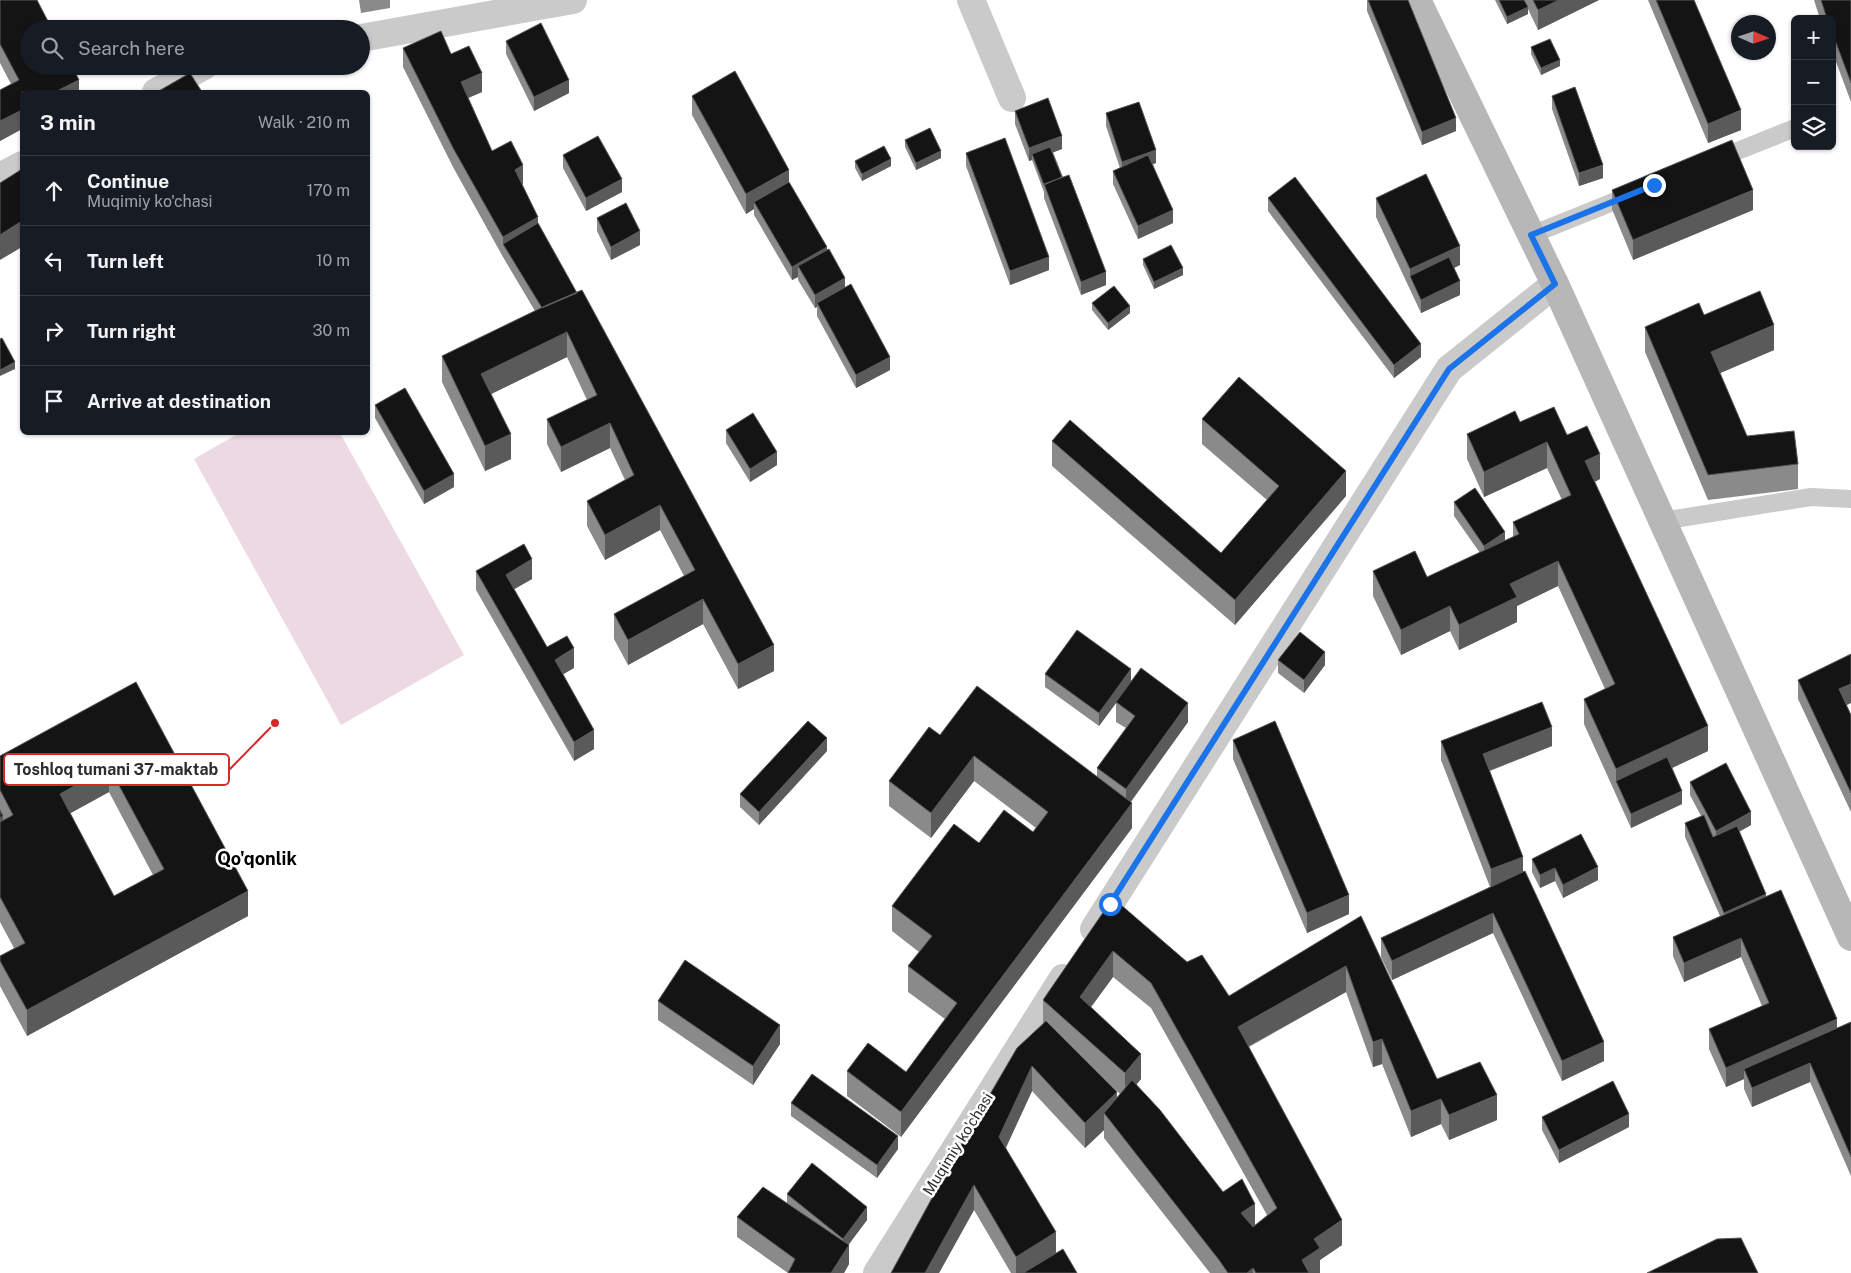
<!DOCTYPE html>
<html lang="en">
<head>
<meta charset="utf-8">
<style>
  :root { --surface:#171b24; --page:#20242c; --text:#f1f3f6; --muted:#9ea1a6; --line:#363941 }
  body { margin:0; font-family:"Public Sans",sans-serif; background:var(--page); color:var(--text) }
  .controls { position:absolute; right:15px; top:15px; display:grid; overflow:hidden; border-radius:8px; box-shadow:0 1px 4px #0004 }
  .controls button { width:45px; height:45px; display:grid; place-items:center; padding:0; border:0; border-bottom:1px solid var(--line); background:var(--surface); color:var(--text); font:25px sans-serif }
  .compass { position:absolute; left:1731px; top:15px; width:45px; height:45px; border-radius:50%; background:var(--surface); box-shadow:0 1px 4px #0004; rotate:93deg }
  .stop { position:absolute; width:15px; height:15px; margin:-11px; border:4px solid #1a73e8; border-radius:50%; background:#fff }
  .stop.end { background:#1a73e8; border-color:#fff; box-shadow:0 1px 5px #0008 }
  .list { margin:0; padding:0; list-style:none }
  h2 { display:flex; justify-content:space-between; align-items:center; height:65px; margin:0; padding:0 20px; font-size:21px }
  h2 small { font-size:16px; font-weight:400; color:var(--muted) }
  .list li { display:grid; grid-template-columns:32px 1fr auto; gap:15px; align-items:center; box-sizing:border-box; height:70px; padding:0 20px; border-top:1px solid var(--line) }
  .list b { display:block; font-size:19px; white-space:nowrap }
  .list p { margin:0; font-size:16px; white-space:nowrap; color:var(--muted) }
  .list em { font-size:16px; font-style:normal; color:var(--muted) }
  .icon { flex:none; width:28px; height:28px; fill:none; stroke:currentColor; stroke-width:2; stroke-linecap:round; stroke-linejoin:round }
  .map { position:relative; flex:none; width:1851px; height:1273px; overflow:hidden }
  .search { position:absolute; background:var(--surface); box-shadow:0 1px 4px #0004; left:20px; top:20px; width:350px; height:55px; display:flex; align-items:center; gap:12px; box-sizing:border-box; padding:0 18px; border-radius:28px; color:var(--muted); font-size:19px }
  .panel { position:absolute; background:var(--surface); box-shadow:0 1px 4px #0004; left:20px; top:90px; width:350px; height:345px; border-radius:8px }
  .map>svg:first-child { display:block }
  .green { fill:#ecd9e1 }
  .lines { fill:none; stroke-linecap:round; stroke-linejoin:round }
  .service { stroke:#cacaca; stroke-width:18 }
  .minor { stroke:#cacaca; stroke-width:28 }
  .tertiary { stroke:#cacaca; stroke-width:28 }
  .secondary { stroke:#b7b7b7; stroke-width:28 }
  .wall { fill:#8a8a8a; fill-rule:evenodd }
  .shaded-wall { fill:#5a5a5a }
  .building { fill:#141414; stroke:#5a5a5a; fill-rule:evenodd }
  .route { stroke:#1a73e8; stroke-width:6 }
  .labels { text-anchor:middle; stroke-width:5; stroke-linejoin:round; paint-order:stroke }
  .street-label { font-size:15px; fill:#2d2d2d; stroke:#fff }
  .quarter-label { font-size:18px; font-weight:bold; fill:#000; stroke:#fff }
  .leader { fill:none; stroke:#d62828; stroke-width:2 }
  .callout-dot { fill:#d62828; stroke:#fff; stroke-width:2 }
  .callout { fill:#fff; stroke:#d62828; stroke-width:2 }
  .callout-label { font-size:16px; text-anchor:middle; font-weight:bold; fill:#2d2d2d }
</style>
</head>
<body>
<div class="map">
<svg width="1851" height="1273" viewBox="0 0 1851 1273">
  <rect width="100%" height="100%" fill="#fff"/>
  <path class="green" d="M241 432 340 433 464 655 341 725 194 459Z"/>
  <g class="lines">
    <path class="service" d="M1715 160 1795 128
      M1531 235 1633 194
      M1662 521 1811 497 1851 499"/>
    <path class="minor" d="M971 0 1012 98
      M361 38 573 0
      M156 92 204 66
      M0 177 22 165"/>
    <path class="tertiary" d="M1094 929 1449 369 1555 284
      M877 1273 1063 978"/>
    <path class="secondary" d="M1417 0 1555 284 1851 937"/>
  </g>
  <path class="wall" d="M0 0 79 92H22V129L0 141V90L11 84 0 63Z
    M359 0H390V8L361 13Z
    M1367 0H1408L1456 131 1422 145 1367 11Z
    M1495 0H1599L1538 30 1528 9V14L1507 24Z
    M1648 0H1694L1741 130 1708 143Z
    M1814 0H1851V102L1832 51V19H1820Z
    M506 41 569 93 534 111 506 54Z
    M1531 47 1560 66 1541 75 1531 54Z
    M403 48 451 54 482 92 468 98 492 151 523 184 522 185 538 223 774 671 738 689 703 624 628 665 614 639V614L684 576 660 530 605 560 587 526V501L625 480 610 448 561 472 547 444V419L587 400 567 357 491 394 511 459 485 471 442 382V356L535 311 503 257 453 167 403 67Z
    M692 96 789 182 827 250 845 287 890 370 856 388 817 316V307L815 308 798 280V277L792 280 754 215V209L746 214 692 115Z
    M1552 96 1603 178 1579 186 1552 109Z
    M1015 111 1062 149 1053 152 1106 285 1081 295 1044 198V192L1032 160 1029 161 1015 124Z
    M1106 113 1156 163 1153 164 1173 223 1138 239 1113 184V171L1120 168 1106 126Z
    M905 140 941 158 916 170 905 147Z
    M966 153 1049 270 1010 285 966 166Z
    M563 155 622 192 586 211 563 168Z
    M855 161 891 166 862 181 855 168Z
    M1612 190 1753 210 1633 260 1612 209Z
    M1268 198 1421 357 1394 378 1268 211Z
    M1376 198 1460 265 1454 268 1460 295 1421 313 1376 217Z
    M597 218 640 245 611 260 597 231Z
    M1143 259 1183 275 1154 289 1143 265Z
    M1092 303 1130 313 1108 330 1092 310Z
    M1704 315 1774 350 1720 373 1747 436 1798 464V489L1708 500 1645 352V327Z
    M375 405 454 487 424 504 375 418Z
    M1202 419 1346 496 1235 625 1052 466V441L1221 553 1267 500 1202 444Z
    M1520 422 1567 435 1600 479 1595 482 1708 751 1672 768 1682 804 1631 828 1584 724V699L1605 689 1558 586 1517 606V622L1459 650 1450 631 1401 655 1373 596V571L1427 577 1480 553 1454 516V502L1505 541 1513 537V522L1562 500 1547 468 1484 497 1467 459V434Z
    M726 430 777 465 750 482 726 443Z
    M476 571 532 579 514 589 547 647 574 668 563 674 594 749 574 761 476 590Z
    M1278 660 1325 665 1304 693 1278 673Z
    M1045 674 1131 681 1188 722 1131 802 1132 828 901 1137 847 1096V1071L906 1072 945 1019 908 992V966L919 952 892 931V906L979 843 1033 832 1036 828 974 781 931 838 889 806V781L940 735 1097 776V768L1126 728 1116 722V703L1099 726 1045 687Z
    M1798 680 1846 705 1851 715V812L1798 699Z
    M136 682 248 916 27 1036 0 986V956L14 948 0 922V756ZM109 792 153 875 114 896 70 813Z
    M1233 740 1349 914 1307 933 1233 759Z
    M1441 741 1552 746 1490 771 1523 872 1604 1061 1562 1081 1493 933 1392 980 1381 957V938L1490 887 1441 760Z
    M827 751 759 825 740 807V794Z
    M1690 782 1751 825 1739 832 1766 896 1837 1028 1851 1022V1176L1810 1082 1752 1107 1744 1089V1079L1726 1087 1709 1049V1029L1762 1006 1741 957 1684 982 1673 956V937L1720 916 1685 837V823L1701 816 1690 795Z
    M1532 859 1598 880 1563 898 1555 881 1540 888 1532 872Z
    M1113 898 1187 962 1229 996 1361 916 1437 1079 1497 1120 1449 1140 1441 1124 1411 1137 1382 1064 1373 1067 1346 992 1249 1047 1342 1245 1320 1260V1273H1210L1104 1138V1130L1085 1148 1032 1091 1006 1148 1056 1253 1077 1273H1011L974 1210 939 1273H891L1043 1024V1000ZM1113 977 1151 1008 1267 1215 1255 1225 1223 1192 1136 1085 1141 1079 1091 1007ZM1101 1077 1120 1094 1117 1098Z
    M658 1001 780 1044 753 1085 658 1020Z
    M791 1103 898 1149 877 1178 791 1116Z
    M1542 1117 1629 1127 1559 1163 1542 1130Z
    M787 1194 867 1220 849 1244V1264L844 1273H788L737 1237V1217L787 1203Z"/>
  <path class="shaded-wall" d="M1559 0H1599L1538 30V10Z
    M1528 7V14L1507 24V17Z
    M1560 60V66L1541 75V68Z
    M482 73V92L461 101V82Z
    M79 80V92H55Z
    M569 80V93L534 111V97Z
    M22 110V129L0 141V121Z
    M1741 110V130L1708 143V124Z
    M1456 118V131L1422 145V132Z
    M1062 136V149L1034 160 1032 154V160L1029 161V148Z
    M1156 150V163L1122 175V162Z
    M941 151V158L916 170V163Z
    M891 159V166L862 181V174Z
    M523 165V184L515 189V170Z
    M1603 165V178L1579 186V173Z
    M789 170V190L754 202V209L746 214V194Z
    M622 179V192L586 211V198Z
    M1753 190V210L1633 260V240Z
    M1173 210V223L1138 239V226Z
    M538 217V236L503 244V237Z
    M22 221V247L0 260V235Z
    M640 231V245L611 260V247Z
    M1460 246V265L1415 286 1410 276V269Z
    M827 247V261L798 266V277L792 280V267Z
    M1049 257V270L1010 285V271Z
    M1183 268V275L1154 289V282Z
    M1106 272V285L1081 295V282Z
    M845 278V291L817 303V307L815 308V295Z
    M1460 281V295L1421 313V300Z
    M1130 306V313L1108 330V323Z
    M1774 325V350L1711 377V352Z
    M567 332V357L481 399V374Z
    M1421 344V357L1394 378V365Z
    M890 357V370L856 388V375Z
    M15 362V369L0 376V370Z
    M610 423V448L561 472V447Z
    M511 434V459L485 471V446Z
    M1547 442V468L1484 497V472Z
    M777 452V465L750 482V469Z
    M1600 454V479L1585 486V461Z
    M1346 471V496L1235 625V600Z
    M454 474V487L424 504V491Z
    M660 505V530L605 560V535Z
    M1505 532V545L1484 560V546Z
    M532 559V579L506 594V575Z
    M1558 561V586L1517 606V622L1459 650V625L1510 584Z
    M703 599V624L628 665V640Z
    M1450 606V631L1401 655V630Z
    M774 645V671L738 689V664Z
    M574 648V668L555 679V660Z
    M1325 652V665L1304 693V680Z
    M1131 669V683L1099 726V713Z
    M1851 684V703L1839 709V689Z
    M1188 703V722L1126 808V789Z
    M1708 726V751L1621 792 1616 781V769Z
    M1552 727V746L1483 773V754Z
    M594 730V749L574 761V742Z
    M827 738V751L759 825V812Z
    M974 756V781L931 838V813Z
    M109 767V792L60 819V794Z
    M1682 791V804L1631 828V814Z
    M1132 803V828L901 1137V1112Z
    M1751 812V825L1716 844V831Z
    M3 816V836L0 837V818Z
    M1523 857V876L1491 888V869Z
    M1598 867V880L1563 898V885Z
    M1555 868V881L1540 888V875Z
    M248 891V916L27 1036V1010Z
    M1766 894V907L1724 926V913Z
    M1349 895V914L1307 933V913Z
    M1493 913V933L1392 980V961Z
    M1741 938V957L1684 982V963Z
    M1113 951V977L1080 1022V997Z
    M1346 966V992L1238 1052V1027Z
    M1837 1019V1039L1744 1069V1079L1726 1087V1068Z
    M780 1025V1044L753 1085V1066Z
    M1382 1039V1064L1373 1067V1042Z
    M1604 1042V1061L1562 1081V1061Z
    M1141 1054V1079L1125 1098V1073Z
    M1810 1063V1082L1752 1107V1088Z
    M1032 1066V1091L999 1162V1137Z
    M1117 1092V1117L1104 1113V1130L1085 1148V1123Z
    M1497 1095V1120L1449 1140V1115Z
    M1441 1099V1124L1411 1137V1111Z
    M1629 1114V1127L1559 1163V1150Z
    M898 1136V1149L877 1178V1165Z
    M974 1185V1210L939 1273H925Z
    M1255 1204V1230L1241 1213Z
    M867 1207V1220L843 1252V1239Z
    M1342 1220V1245L1320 1260V1273H1302V1260L1314 1239Z
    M1056 1232V1257L1025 1272V1273H1016V1257Z
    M849 1245V1264L844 1273H831Z
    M1253 1268V1273H1247Z"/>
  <path class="building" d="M0 0H37L52 29H29V66H72L79 80 55 92H22V110L0 121V90L19 80 0 44Z
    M1368 0H1408L1456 118 1422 132Z
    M1499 0H1524L1528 7 1507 17Z
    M1533 0H1559L1538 10Z
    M1656 0H1694L1741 110 1708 124Z
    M1821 0H1851V83L1832 32V19H1827Z
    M541 23 569 80 534 97 506 41Z
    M441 31 451 54 469 46 482 73 461 82 492 151 511 141 523 165 515 170 538 217 503 237 453 148 403 48Z
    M1550 39 1560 60 1541 68 1531 47Z
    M735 71 789 170 746 194 692 96Z
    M190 73 202 92H157Z
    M1575 87 1603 165 1579 173 1552 96Z
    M1048 98 1062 136 1029 148 1015 111Z
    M1139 102 1156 150 1122 162 1106 113Z
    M930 128 941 151 916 163 905 140Z
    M598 136 622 179 586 198 563 155Z
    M1005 138 1049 257 1010 271 966 153Z
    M1732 140 1753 190 1633 240 1612 190Z
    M884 146 891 159 862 174 855 161Z
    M1050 147 1062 177 1044 185 1032 154Z
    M1148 155 1173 210 1138 226 1113 171Z
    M22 169V221L0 235V183Z
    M1426 174 1460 246 1410 269 1376 198Z
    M1069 175 1106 272 1081 282 1044 184Z
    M1295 177 1421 344 1394 365 1268 198Z
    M789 182 827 247 792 267 754 202Z
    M626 203 640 231 611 247 597 218Z
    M538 223 577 293 542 308 503 244Z
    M1171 245 1183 268 1154 282 1143 259Z
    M829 249 845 278 815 295 798 266Z
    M1449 257 1460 281 1421 300 1410 276Z
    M851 284 890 357 856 375 817 303Z
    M1114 286 1130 306 1108 323 1092 303Z
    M582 290 774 645 738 664 703 599 628 640 614 614 695 570 660 505 605 535 587 501 634 475 610 423 561 447 547 419 597 395 567 332 481 374 511 434 485 446 442 356 547 305Z
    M1760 291 1774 325 1711 352 1747 436 1794 431 1798 464 1708 475 1645 327 1699 303 1704 315Z
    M2 338 15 362 0 370V339Z
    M1239 377 1346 471 1235 600 1052 441 1070 420 1221 553 1279 486 1202 419Z
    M405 388 454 474 424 491 375 405Z
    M1554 407 1567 435 1587 426 1600 454 1585 461 1708 726 1616 769 1584 699 1615 684 1558 561 1510 584 1517 597 1459 625 1450 606 1401 630 1373 571 1415 551 1427 577 1519 534 1513 522 1571 495 1547 442 1484 472 1467 434 1515 411 1520 422Z
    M753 413 777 452 750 469 726 430Z
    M1475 488 1505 532 1484 546 1454 502Z
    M524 544 532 559 506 575 547 647 567 636 574 648 555 660 594 730 574 742 476 571Z
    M1077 630 1131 669 1099 713 1045 674Z
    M1300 632 1325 652 1304 680 1278 660Z
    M1851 654V684L1839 689 1851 715V793L1798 680Z
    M1141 668 1188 703 1126 789 1097 768 1135 716 1116 702Z
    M136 682 248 891 27 1010 0 961V956L25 943 0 897V822L13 815 0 790V756ZM109 767 164 869 114 896 60 794Z
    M977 686 1132 803 901 1112 847 1071 868 1043 906 1072 957 1003 908 966 932 936 892 906 954 824 979 843 1004 810 1033 832 1048 812 974 756 931 813 889 781 929 727 940 735Z
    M1542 702 1552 727 1483 754 1523 857 1491 869 1441 741Z
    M808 721 827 738 759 812 740 794Z
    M1275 721 1349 895 1307 913 1233 740Z
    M1667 757 1682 791 1631 814 1616 781Z
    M1726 763 1751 812 1716 831 1690 782Z
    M0 810 3 816 0 818Z
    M1704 815 1713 837 1737 826 1766 894 1724 913 1685 823Z
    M1581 834 1598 867 1563 885 1555 868 1540 875 1532 859Z
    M1525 871 1604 1042 1562 1061 1493 913 1392 961 1381 938Z
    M1781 890 1837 1019 1726 1068 1709 1029 1769 1003 1741 938 1684 963 1673 937Z
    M1113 898 1187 962 1202 955 1229 996 1361 916 1437 1079 1480 1062 1497 1095 1449 1115 1441 1099 1411 1111 1382 1039 1373 1042 1346 966 1238 1027 1342 1220 1314 1239 1320 1248 1302 1260 1309 1273H1256L1253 1268 1247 1273H1228L1219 1260 1104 1113 1132 1080 1160 1110 1223 1192 1242 1179 1255 1204 1241 1213 1253 1227 1277 1208 1151 983 1113 951 1080 997 1141 1054 1125 1073 1043 1000Z
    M685 960 780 1025 753 1066 658 1001Z
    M1046 1021 1117 1092 1085 1123 1032 1066 999 1137 1056 1232 1016 1257 974 1185 925 1273H891L972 1125 1017 1048Z
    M1851 1022V1157L1810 1063 1752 1088 1744 1069Z
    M812 1074 898 1136 877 1165 791 1103Z
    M1613 1081 1629 1114 1559 1150 1542 1117Z
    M812 1163 867 1207 843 1239 787 1194Z
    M763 1187 849 1245 831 1273H788L795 1259 737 1217Z
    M1741 1238 1758 1273H1647L1717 1239Z
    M1063 1249 1077 1273H1025V1272Z"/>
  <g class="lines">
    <path class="route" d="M1110 904 1449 369 1555 284 1531 235 1654 185"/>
  </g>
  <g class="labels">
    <g class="street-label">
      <text transform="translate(958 1144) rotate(-58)" y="5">Muqimiy ko'chasi</text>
    </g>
    <g class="quarter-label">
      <text x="257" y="865">Qo'qonlik</text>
    </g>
  </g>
  <path class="leader" d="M275 723L229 770"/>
  <circle class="callout-dot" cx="275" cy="723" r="5"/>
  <rect class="callout" x="4" y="754" width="225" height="31" rx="5"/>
  <g class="callout-label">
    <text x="116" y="775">Toshloq tumani 37-maktab</text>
  </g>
</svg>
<div class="controls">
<button>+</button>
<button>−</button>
<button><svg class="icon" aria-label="layers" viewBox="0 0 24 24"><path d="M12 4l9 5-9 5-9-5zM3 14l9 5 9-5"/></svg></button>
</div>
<svg class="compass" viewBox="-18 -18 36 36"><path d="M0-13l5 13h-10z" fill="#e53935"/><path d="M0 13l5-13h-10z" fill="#9ea1a6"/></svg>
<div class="stop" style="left:1110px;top:904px"></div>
<div class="stop end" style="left:1654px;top:185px"></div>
<div class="search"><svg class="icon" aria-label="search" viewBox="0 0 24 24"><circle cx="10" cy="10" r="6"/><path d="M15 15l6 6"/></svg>Search here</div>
<section class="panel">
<h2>3 min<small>Walk · 210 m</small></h2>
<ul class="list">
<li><svg class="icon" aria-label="ahead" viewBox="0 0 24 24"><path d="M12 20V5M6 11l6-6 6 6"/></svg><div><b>Continue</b><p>Muqimiy ko'chasi</p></div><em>170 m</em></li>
<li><svg class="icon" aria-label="left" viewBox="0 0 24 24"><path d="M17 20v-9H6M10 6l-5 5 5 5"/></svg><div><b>Turn left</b></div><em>10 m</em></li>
<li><svg class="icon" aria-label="right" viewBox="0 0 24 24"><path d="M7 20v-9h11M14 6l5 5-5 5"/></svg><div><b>Turn right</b></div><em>30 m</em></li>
<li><svg class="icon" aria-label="arrive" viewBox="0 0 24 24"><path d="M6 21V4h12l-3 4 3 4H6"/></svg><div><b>Arrive at destination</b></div></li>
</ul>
</section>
</div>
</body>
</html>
